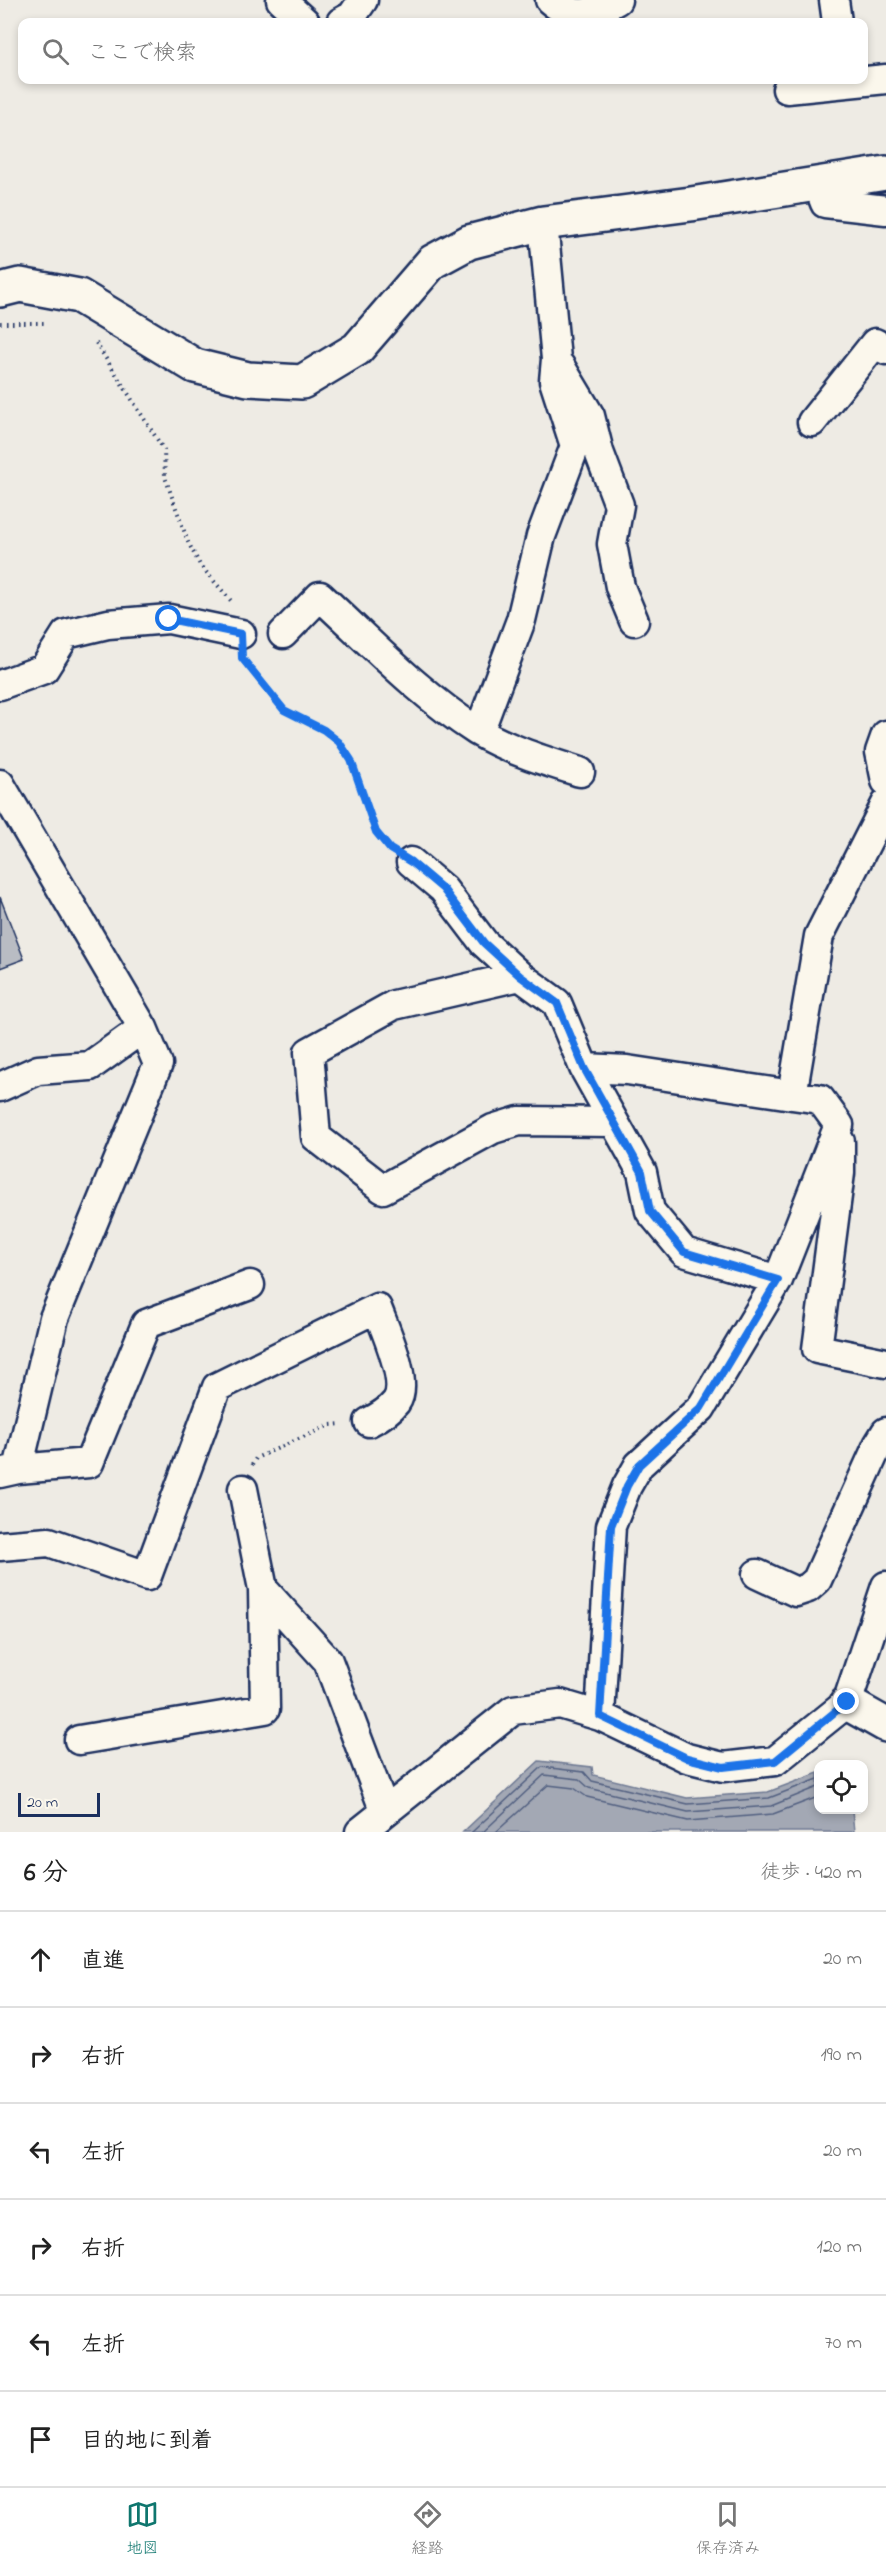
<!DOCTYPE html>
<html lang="ja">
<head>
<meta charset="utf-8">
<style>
  :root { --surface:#fff; --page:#f6f6f6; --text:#222; --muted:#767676; --line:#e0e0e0; --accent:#0f766e }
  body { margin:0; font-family:"Indie Flower","Klee One",sans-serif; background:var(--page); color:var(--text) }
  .controls { position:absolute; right:18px; bottom:18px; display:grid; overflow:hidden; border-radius:12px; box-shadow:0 3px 9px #0003 }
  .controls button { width:54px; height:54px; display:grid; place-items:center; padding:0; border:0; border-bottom:2px solid var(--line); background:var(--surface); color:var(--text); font:30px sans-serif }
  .scale { position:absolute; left:18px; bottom:15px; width:82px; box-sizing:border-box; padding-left:6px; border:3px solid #1b2f5e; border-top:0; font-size:16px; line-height:21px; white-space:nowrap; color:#1b2f5e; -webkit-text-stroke:4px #fbf7ec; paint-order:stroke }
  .stop { position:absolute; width:18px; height:18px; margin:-14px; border:4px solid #1a73e8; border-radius:50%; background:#fff }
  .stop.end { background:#1a73e8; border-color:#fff; box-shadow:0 2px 6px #0008 }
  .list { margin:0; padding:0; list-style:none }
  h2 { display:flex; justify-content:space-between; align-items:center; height:78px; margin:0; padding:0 24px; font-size:26px }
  h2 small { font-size:20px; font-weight:400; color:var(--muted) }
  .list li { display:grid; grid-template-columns:39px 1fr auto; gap:18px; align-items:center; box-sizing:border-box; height:96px; padding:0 24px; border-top:2px solid var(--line) }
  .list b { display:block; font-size:22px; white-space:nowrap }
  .list em { font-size:20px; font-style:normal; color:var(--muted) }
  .icon { flex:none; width:33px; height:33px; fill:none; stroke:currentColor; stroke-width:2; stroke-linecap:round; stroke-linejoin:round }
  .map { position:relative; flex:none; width:886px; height:1832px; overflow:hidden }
  .search { position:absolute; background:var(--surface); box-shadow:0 3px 9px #0003; left:18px; right:18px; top:18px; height:66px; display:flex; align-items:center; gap:15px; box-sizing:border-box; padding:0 21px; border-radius:12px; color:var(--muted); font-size:22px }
  .sheet { height:654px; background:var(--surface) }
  nav { display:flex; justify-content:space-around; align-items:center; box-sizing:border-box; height:84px; border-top:2px solid var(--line); background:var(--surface); font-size:16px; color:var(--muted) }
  nav a { display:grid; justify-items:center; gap:3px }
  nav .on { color:var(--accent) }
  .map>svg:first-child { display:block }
  .water { fill:#a3a8b4; stroke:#6d7892; stroke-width:1.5 }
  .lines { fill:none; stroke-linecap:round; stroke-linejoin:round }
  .shore { stroke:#515f80; stroke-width:1.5 }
  .building { fill:#b9bcc3; stroke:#1b2f5e; stroke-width:1.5 }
  .minor-casing { stroke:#1b2f5e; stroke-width:33 }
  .tertiary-casing { stroke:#1b2f5e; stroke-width:38 }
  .path { stroke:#1b2f5e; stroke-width:4; stroke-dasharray:1.5 4.5; stroke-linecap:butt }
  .minor { stroke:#fbf7ec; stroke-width:28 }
  .tertiary { stroke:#fbf7ec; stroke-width:33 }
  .route { stroke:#1a73e8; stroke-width:8 }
</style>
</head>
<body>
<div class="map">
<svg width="886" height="1832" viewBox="0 0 886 1832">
  <rect width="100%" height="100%" fill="#eeebe4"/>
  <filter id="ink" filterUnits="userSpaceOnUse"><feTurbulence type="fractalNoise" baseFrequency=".0167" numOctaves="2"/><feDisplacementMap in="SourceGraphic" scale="12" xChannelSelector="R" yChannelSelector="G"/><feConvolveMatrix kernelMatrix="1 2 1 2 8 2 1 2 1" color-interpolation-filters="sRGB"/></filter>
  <g filter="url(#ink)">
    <path class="water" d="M539 1761 592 1767 593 1775 687 1798 768 1792 818 1773V1810H852L854 1832H463Z"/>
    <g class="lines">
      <path class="shore" d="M472 1832 542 1767 584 1772 592 1781 688 1804 769 1798 818 1779
        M483 1832 544 1775 579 1779 589 1788 688 1812 771 1806 818 1787
        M496 1832 548 1785 574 1788 587 1797 688 1821 773 1814 818 1797"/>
    </g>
    <path class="building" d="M0 897 24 959 0 968Z"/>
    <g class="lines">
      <defs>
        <path id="minor" d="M281 0 305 22
          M550 0C574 21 591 15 617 0
          M834 0 837 22
          M341 22 352 16 363 0
          M787 89 886 79
          M818 185 825 203 886 210
          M560 366 590 416 599 452 619 505 612 544 620 587 634 621
          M812 422 875 343 886 350
          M283 634 320 596C370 642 419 694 477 731 509 750 545 761 580 772
          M0 685 44 669 66 634 108 624 169 619 241 634
          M479 732 521 620 541 536 575 446 554 381 556 359 543 223
          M886 735 880 752 886 781
          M0 784 143 1028 90 1066 38 1070 0 1087
          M411 862 443 889 484 943 520 976 557 1003 584 1068 642 1172 650 1211 684 1252 778 1280 701 1408 639 1465 627 1486 611 1526 600 1716
          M520 976 394 1005 309 1052 316 1137 383 1189 493 1129 519 1121 614 1122
          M584 1068 627 1070 792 1095
          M840 1142V1173L817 1349 886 1363
          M778 1280 839 1125 820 1099 792 1095 819 936 886 804
          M18 1469 89 1463 146 1324 250 1285
          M0 1473 18 1469 54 1318 158 1064 143 1028
          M243 1489 263 1589 328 1661 385 1812
          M0 1546 49 1542 147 1576 217 1387 377 1308C385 1330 410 1383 396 1402 389 1411 379 1417 369 1422
          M757 1574 796 1592 808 1588 817 1580 878 1445 886 1432
          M79 1740 265 1709 263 1589
          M360 1832 513 1710 560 1704 600 1716 687 1758 723 1767 775 1761 847 1703 886 1586"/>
        <path id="tertiary" d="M0 290 20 285 79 296 195 366 248 379 302 382 357 349 432 262 469 242 543 223 691 204 886 173
          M847 1703 886 1725"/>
      </defs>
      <use href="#minor" class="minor-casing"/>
      <use href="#tertiary" class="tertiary-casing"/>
      <path class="path" d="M0 323H47
        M96 343 164 450 165 477 188 542 200 565 233 603
        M244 661 284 710 324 730 339 742 351 760 376 832 389 847
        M252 1465 256 1458 330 1425 342 1424"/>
      <use href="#minor" class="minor"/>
      <use href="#tertiary" class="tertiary"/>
    </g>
  </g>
  <g class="lines" filter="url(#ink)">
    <path class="route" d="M169 619 241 634 242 658 284 710 324 730 339 742 351 760 376 832 390 849 411 862 443 889 484 943 520 976 557 1003 584 1068 642 1172 650 1211 684 1252 778 1280 701 1408 639 1465 627 1486 611 1526 600 1716 687 1758 723 1767 775 1761 847 1702"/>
  </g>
</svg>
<div class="controls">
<button><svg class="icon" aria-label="locate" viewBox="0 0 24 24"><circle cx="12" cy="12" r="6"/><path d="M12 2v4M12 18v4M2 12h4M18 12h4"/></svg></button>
</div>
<div class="scale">20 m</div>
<div class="stop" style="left:169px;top:619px"></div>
<div class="stop end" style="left:847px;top:1702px"></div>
<div class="search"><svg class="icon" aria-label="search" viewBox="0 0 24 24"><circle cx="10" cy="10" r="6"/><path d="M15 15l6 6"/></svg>ここで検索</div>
</div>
<section class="sheet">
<h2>6 分<small>徒歩 · 420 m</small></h2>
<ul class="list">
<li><svg class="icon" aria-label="ahead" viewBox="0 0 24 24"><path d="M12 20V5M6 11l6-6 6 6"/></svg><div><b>直進</b></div><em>20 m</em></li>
<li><svg class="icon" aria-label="right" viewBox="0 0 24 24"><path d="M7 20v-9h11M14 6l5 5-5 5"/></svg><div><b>右折</b></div><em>190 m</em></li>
<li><svg class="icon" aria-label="left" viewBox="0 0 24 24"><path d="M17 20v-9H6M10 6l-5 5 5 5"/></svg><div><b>左折</b></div><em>20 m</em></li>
<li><svg class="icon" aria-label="right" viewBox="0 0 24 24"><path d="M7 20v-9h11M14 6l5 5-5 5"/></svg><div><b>右折</b></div><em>120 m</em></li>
<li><svg class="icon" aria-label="left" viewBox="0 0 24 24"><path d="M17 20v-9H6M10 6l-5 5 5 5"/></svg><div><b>左折</b></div><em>70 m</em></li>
<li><svg class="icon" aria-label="arrive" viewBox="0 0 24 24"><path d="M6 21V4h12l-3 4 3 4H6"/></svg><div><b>目的地に到着</b></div></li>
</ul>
</section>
<nav>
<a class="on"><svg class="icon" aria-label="map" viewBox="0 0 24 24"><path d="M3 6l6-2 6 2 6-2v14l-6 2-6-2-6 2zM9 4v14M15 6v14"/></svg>地図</a>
<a><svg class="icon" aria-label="directions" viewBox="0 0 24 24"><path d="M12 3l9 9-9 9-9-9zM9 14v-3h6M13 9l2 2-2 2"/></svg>経路</a>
<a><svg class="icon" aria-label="saved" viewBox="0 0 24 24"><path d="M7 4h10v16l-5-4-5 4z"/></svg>保存済み</a>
</nav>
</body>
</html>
